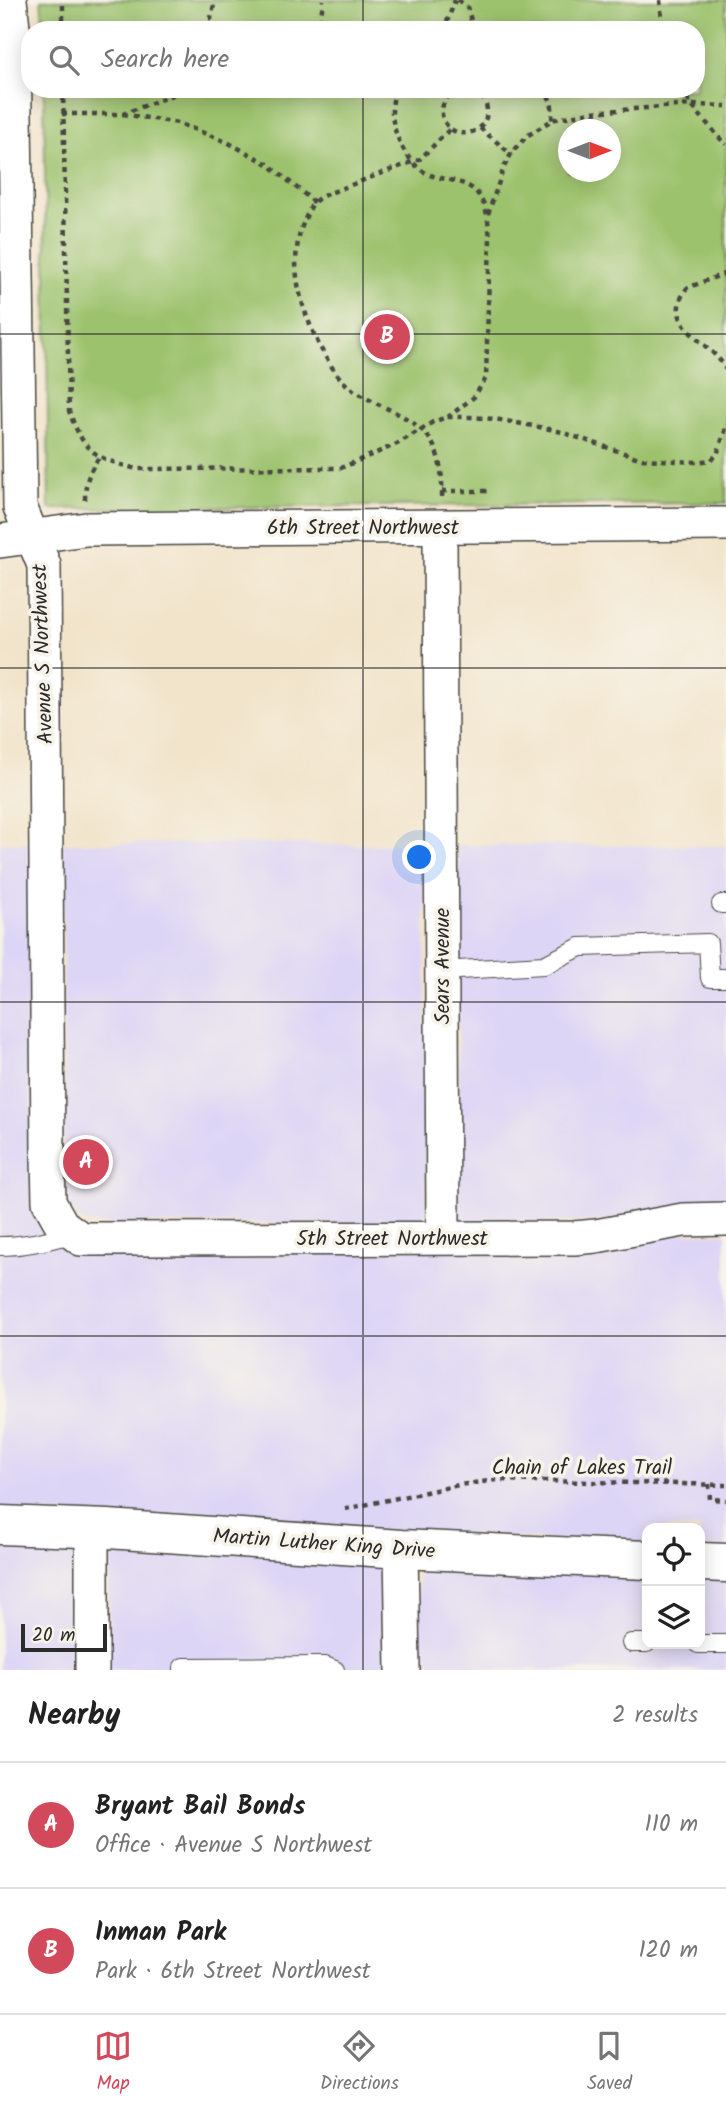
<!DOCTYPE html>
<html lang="en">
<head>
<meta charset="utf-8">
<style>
  :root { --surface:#fff; --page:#f2f2f2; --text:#222; --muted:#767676; --line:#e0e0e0; --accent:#d1495b }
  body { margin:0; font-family:Kalam,sans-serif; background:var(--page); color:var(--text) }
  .controls { position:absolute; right:21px; bottom:21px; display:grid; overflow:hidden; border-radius:14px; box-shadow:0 4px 18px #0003 }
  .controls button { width:63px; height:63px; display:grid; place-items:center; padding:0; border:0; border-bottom:2px solid var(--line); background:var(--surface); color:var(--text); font:35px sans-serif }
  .compass { position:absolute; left:558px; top:119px; width:63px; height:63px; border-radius:50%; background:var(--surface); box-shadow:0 4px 18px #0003; rotate:90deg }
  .scale { position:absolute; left:21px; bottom:18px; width:86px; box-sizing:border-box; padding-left:7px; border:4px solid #2b2b2b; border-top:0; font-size:19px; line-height:24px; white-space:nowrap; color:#2b2b2b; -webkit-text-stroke:5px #f7f3e8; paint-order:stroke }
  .you { position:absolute; left:420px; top:858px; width:24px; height:24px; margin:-18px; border:5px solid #fff; border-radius:50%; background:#1a73e8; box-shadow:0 0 0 10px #1a73e833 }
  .badge { display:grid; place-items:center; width:46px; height:46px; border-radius:50%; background:var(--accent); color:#fff; font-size:23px; font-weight:700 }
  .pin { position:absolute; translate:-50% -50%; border:4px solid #fff; box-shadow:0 2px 7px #0006 }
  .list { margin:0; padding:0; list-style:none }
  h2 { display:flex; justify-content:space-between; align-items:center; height:91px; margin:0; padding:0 28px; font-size:30px }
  h2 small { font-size:23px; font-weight:400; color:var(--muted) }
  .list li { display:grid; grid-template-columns:46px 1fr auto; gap:21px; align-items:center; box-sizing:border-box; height:126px; padding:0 28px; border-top:2px solid var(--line) }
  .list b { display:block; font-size:26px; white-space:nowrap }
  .list p { margin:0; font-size:23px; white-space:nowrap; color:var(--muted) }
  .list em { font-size:23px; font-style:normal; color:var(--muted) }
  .icon { flex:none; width:38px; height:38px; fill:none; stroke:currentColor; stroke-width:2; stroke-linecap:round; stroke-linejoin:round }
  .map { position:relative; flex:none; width:726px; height:1670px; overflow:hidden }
  .search { position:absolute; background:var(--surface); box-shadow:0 4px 18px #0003; left:21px; right:21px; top:21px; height:77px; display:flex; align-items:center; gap:18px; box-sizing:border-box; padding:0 24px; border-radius:28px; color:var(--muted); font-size:26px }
  .sheet { height:343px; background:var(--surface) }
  nav { display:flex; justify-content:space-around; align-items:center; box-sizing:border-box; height:98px; border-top:2px solid var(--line); background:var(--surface); font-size:19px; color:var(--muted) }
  nav a { display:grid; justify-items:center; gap:4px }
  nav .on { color:var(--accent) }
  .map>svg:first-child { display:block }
  .built { fill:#ddd5f6 }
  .green { fill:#9cc26d; stroke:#64764c; stroke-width:2; fill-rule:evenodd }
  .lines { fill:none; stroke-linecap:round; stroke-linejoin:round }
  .lane-casing { stroke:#494743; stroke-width:20 }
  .street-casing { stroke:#494743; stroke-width:36 }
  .secondary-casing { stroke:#494743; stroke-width:41 }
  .path { stroke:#494743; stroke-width:4.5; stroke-dasharray:5 5; stroke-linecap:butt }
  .lane { stroke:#fff; stroke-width:18 }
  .street { stroke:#fff; stroke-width:33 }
  .secondary { stroke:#fff; stroke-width:38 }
  .grid { fill:none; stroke:#2b2b2b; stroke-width:2; stroke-opacity:0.55 }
  .labels { text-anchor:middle; stroke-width:7; stroke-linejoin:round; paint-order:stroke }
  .street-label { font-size:21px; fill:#2b2b2b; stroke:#f7f3e8 }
</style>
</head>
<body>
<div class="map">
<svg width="726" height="1670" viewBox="0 0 726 1670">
  <rect width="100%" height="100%" fill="#f7f3e8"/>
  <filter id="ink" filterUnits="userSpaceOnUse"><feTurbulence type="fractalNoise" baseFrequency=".0143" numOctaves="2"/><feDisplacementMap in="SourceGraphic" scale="14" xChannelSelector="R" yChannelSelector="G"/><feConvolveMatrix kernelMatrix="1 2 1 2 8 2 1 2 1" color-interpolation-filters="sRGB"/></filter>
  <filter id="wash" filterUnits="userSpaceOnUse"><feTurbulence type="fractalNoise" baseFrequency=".00686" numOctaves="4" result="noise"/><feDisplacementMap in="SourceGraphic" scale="28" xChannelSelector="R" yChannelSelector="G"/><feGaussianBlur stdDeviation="1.57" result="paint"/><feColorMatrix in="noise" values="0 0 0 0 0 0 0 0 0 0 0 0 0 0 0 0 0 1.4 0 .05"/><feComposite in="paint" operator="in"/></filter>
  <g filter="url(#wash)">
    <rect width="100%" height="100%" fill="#f2e4cb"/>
    <path class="built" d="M0 843H29L31 1157 33 1202 42 1223 39 1228 49 1235 726 1233V1549L700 1547V1528H647V1545L0 1510Z
      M63 843 425 845 426 1223 87 1224 75 1216 66 1198 64 1156Z
      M458 845 726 846V1204L594 1222 459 1223Z
      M0 1540 75 1543 76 1670H0Z
      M109 1544 385 1562 387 1670H109Z
      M418 1564 647 1575V1644H700V1577L726 1578V1670H419Z"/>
    <path class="green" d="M41 0H726V503L49 509 44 89H696V30H44ZM568 130H610V172H568Z"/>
  </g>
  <g filter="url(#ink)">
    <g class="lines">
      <defs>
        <path id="lane" d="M721 904H726
          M442 971 544 965 580 947 708 943 710 978H726
          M0 1246C26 1246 48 1241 73 1233
          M631 1643H647
          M698 1644H726
          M183 1670V1667L325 1666 335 1670"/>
        <path id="street" d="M10 0 14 36 20 507 44 565 48 1157 49 1202 62 1225 81 1239 574 1238 596 1236 683 1220 726 1219
          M440 527 443 1238
          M0 541 86 529 726 524
          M92 1529V1670
          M401 1549 403 1670"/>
        <path id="secondary" d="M0 1525 108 1529 401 1549 647 1560
          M700 1562 726 1563"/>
      </defs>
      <use href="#lane" class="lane-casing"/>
      <use href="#street" class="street-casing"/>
      <use href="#secondary" class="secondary-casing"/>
      <path class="path" d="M458 0 467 7 474 30
        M660 0 663 30
        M63 30V0
        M213 30 211 18 215 0
        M315 30 321 18 323 0
        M440 30 447 22 455 0
        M63 89 69 411C84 452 94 458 137 469L341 468 397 444 433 422 447 417H470L495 419 555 430 642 459 696 462 711 460 717 455 726 428
        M395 89C394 96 392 104 392 111 392 133 407 164 428 174 443 181 465 179 477 193 488 206 488 222 490 238L486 378 474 397 448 417
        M458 89C423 109 452 146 478 129 484 125 487 118 487 110 486 99 479 93 470 89
        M540 89C552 97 553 105 552 120
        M683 89 691 105 726 145
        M62 114H123L188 89
        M123 114 178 123 227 142 268 164 314 202
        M480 128 511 154
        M488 214 504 167 511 154 527 136 552 120 590 112 691 105 726 106
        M726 273 687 288C658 327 714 342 726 370
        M442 491H490
        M442 497C443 475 440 448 424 432 402 410 369 405 346 384 335 374 326 358 319 345 300 305 287 264 304 221 307 215 310 207 314 202 317 199 323 196 327 194L420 159 450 129
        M85 500C85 482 89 471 100 456
        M709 1484 710 1499 726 1500
        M345 1509 459 1485 497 1480 726 1485"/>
      <use href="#lane" class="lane"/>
      <use href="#street" class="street"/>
      <use href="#secondary" class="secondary"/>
    </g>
  </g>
  <path class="grid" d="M363 0V30M363 89V1670M0 334H726M0 668H726M0 1002H726M0 1336H726"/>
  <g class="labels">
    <g class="street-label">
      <text x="363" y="534">6th Street Northwest</text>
      <text transform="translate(42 654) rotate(-92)" y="7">Avenue S Northwest</text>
      <text transform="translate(442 966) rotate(-90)" y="7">Sears Avenue</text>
      <text x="392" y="1245">5th Street Northwest</text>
      <text x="582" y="1474">Chain of Lakes Trail</text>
      <text transform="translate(324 1543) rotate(4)" y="7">Martin Luther King Drive</text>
    </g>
  </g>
</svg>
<div class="controls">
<button><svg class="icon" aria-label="locate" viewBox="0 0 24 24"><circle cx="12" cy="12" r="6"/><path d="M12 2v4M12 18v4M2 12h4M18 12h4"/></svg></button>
<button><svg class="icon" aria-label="layers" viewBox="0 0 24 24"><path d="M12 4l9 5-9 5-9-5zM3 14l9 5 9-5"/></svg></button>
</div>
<svg class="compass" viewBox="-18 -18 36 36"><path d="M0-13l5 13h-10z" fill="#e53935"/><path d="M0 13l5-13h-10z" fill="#767676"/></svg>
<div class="scale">20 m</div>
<div class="you"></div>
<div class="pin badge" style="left:86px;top:1162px">A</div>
<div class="pin badge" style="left:387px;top:337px">B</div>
<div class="search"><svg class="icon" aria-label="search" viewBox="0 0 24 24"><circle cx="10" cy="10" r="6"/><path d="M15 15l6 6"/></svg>Search here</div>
</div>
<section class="sheet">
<h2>Nearby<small>2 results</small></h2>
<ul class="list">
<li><span class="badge">A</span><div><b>Bryant Bail Bonds</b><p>Office · Avenue S Northwest</p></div><em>110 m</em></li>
<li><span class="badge">B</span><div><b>Inman Park</b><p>Park · 6th Street Northwest</p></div><em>120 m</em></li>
</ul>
</section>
<nav>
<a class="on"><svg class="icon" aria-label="map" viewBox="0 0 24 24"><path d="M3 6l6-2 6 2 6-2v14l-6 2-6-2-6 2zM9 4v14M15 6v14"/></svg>Map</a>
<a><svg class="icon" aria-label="directions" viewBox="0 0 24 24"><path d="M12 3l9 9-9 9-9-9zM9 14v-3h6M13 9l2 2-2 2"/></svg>Directions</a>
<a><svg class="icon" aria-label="saved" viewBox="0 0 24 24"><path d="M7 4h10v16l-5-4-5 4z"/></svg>Saved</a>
</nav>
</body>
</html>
